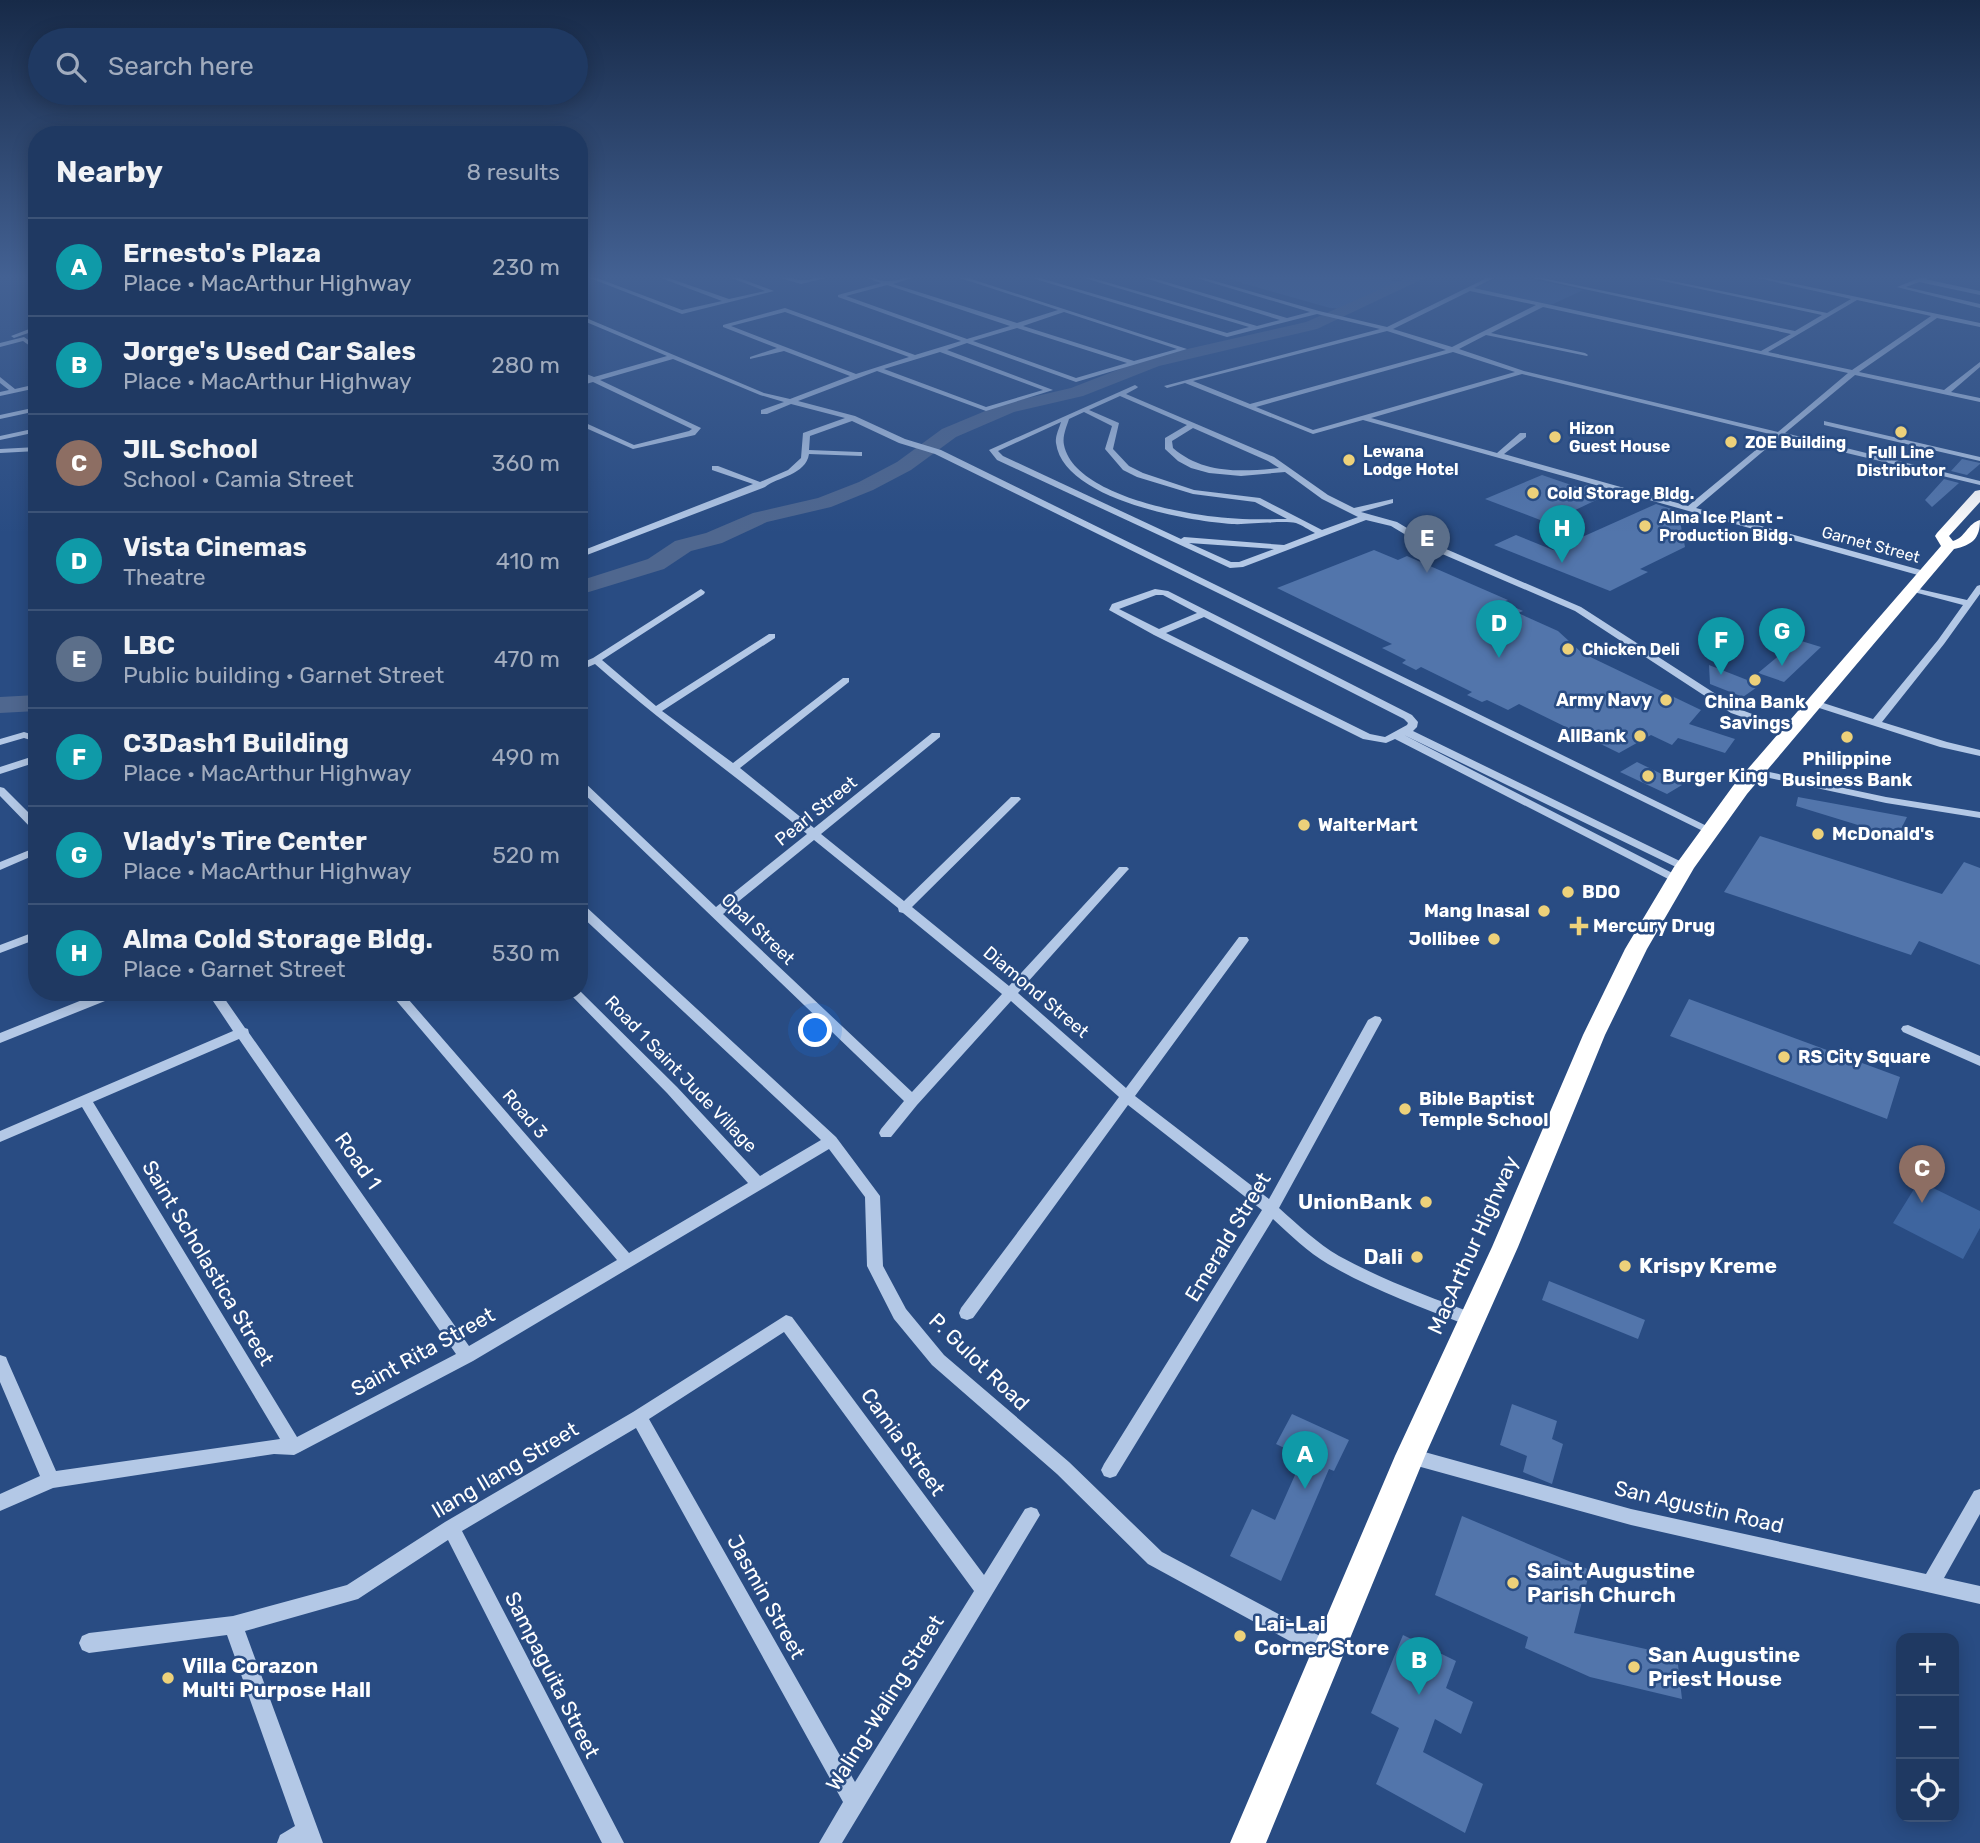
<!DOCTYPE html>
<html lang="en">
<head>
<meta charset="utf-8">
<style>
  :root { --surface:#1f3962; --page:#2c446b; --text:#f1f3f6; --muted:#a1acbe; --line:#3c5377; --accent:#8bbbb9 }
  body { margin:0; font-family:Rubik,sans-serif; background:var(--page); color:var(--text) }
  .controls { position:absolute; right:21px; bottom:21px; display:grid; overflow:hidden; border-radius:14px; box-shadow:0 4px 18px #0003 }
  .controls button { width:63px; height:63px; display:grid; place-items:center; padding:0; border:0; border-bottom:2px solid var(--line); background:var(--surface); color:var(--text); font:35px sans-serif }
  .you { position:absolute; left:816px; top:1031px; width:24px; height:24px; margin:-18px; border:5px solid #fff; border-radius:50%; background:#1a73e8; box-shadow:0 0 0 10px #1a73e833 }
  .badge { display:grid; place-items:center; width:46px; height:46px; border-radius:50%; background:var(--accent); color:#fff; font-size:23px; font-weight:700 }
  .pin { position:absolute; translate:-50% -58px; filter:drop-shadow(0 2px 4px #0008) }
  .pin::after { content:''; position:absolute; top:37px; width:24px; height:21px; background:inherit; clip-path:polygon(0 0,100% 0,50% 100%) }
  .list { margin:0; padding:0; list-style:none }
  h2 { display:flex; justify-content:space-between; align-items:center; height:91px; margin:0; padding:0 28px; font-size:30px }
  h2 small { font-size:23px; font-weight:400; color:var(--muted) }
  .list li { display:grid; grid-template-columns:46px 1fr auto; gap:21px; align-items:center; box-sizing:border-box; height:98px; padding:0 28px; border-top:2px solid var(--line) }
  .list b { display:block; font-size:26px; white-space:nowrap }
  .list p { margin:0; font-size:23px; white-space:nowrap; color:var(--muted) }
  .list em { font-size:23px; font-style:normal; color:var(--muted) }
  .icon { flex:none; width:38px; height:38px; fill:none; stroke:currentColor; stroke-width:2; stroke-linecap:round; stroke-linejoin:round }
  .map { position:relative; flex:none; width:1980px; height:1843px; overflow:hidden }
  .search { position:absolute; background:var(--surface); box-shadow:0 4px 18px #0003; left:28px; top:28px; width:560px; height:77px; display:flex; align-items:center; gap:18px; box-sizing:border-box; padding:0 24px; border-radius:38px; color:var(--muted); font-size:26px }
  .panel { position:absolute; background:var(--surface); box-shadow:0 4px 18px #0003; left:28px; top:126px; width:560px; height:875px; border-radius:28px }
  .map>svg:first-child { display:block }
  .green { fill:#3e659f }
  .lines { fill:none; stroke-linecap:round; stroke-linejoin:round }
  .river { fill:#4f678f; fill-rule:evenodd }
  .building { fill:#5275ab }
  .minor { fill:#b3c8e6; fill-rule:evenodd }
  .highway { fill:#fff; fill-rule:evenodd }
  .poi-dot { fill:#edd17a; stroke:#294c83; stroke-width:2.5 }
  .labels { text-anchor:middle; stroke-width:5; stroke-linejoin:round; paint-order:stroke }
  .far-poi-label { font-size:16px; font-weight:bold; fill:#fff; stroke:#294c83; text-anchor:start }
  .far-street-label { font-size:16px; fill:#fff; stroke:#294c83 }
  .poi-label { font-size:18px; font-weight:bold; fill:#fff; stroke:#294c83; text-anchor:start }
  .street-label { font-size:18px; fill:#fff; stroke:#294c83 }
  .near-street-label { font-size:21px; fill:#fff; stroke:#294c83 }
  .near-poi-label { font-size:21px; font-weight:bold; fill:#fff; stroke:#294c83; text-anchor:start }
</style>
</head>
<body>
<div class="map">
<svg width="1980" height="1843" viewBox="0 0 1980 1843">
  <rect width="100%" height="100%" fill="#294c83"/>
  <path class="green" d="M1214 275H1401L1390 280 1398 282 1350 309 1330 308Z
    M1504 275H1511L1583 290 1551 305 1474 288Z
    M1919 1181 1980 1211V1228L1963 1259 1893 1223Z"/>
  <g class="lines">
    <path class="river" d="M1413 275H1431L1317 329 1159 366 1083 396 1014 412 956 437 911 470 873 490 831 507 767 522 722 543 691 551 664 569 579 595V581L648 559 675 541 706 533 753 513 818 498 859 482 897 462 942 429 1002 404 1071 388 1148 358 1306 322Z
      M37 695V711L0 713V697Z"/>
  </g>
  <path class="building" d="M1962 459 1980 463V464L1967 475 1951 471Z
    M1542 475 1580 488 1587 485 1611 493 1548 523 1485 499Z
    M1944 479 1959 483 1932 507 1925 500Z
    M1656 504 1678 511 1685 547 1640 569 1648 572 1610 591 1494 545 1516 535 1553 550Z
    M1374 550 1398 560 1407 556 1508 600 1503 602 1523 611 1518 613 1558 631 1582 653 1701 710 1689 724 1735 739 1725 753 1678 738 1672 745 1651 735 1619 753 1519 704 1508 710 1487 700 1482 702 1467 695 1472 692 1421 667 1416 670 1402 663 1406 660 1382 648 1392 644 1277 588Z
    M1798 640 1821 647 1784 682 1758 673Z
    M1709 665 1760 685 1743 697 1710 684Z
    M1637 762 1676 781 1682 785 1667 794 1620 772Z
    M1798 797 1907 817 1897 837 1796 806Z
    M1760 836 1942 894 1964 862 1980 868V965L1919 941 1911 955 1724 892Z
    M1689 999 1900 1077 1887 1119 1670 1036Z
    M1549 1281 1645 1320 1638 1339 1542 1300Z
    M1512 1404 1557 1421 1552 1439 1563 1444 1552 1484 1523 1472 1527 1456 1500 1445Z
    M1292 1414 1349 1440 1334 1471 1329 1469 1281 1581 1230 1556 1252 1509 1275 1520 1303 1457 1276 1444Z
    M1462 1516 1590 1570 1574 1633 1677 1656 1682 1699 1590 1677 1525 1648 1528 1637 1435 1595Z
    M1403 1635 1456 1661 1446 1688 1473 1702 1461 1734 1435 1719 1423 1752 1483 1784 1465 1833 1376 1784 1399 1728 1371 1713Z"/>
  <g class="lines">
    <path class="minor" d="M582 275H589L682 310 722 301 653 275H660L729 299 765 291 724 275H731L774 291 682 314Z
      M771 275C781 274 789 278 799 280 811 281 825 274 838 275L801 284Z
      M858 275C868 274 876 281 886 281 897 282 909 275 921 275L893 284 1017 323 1058 310 951 275H959L1187 349 1076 382 967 343 947 350 1053 390 986 411 877 371 798 401 855 416 905 439 941 450 1717 831 1715 833H1707L935 454 899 443 852 421 810 436 809 450 859 452H862V456L809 454C806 475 777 477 765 487L579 558V552L753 484 712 470V466H718L760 482 788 470 801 458 803 433 845 418 791 404 767 414H761V410L784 402 760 395 673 359 600 380 701 428 695 435 633 449 579 425V420L634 445 689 431 692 429 593 382 579 386V382L587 379 579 376V371L594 377 667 356 579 319V315L764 393 790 399 850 376 784 351 750 359V357L777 348 723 327V325L785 308 915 355 961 341 838 297V295L881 283ZM887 285 1010 326 967 339 846 296ZM785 312 909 357 856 374 731 326ZM1064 312 1177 349 1134 361 1023 326ZM1017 328 1127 363 1076 378 973 341ZM940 352 1043 390 986 407 884 369Z
      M1022 275H1030L1227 333 1249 327 1074 275H1082L1257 326 1280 320 1135 275H1143L1287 318 1310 312 1186 275H1194L1319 311 1387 327 1493 275H1500L1474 288 1761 351 1791 334 1519 275H1528L1795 331 1822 315 1635 275H1644L1827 313 1851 299 1744 275H1753L1980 323V327L1937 318 1859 372 1944 390 1980 362V367L1951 392 1980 398V402L1855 375 1785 433 1980 481V485L1780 437 1696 508 1928 572 1929 574 1925 577 1363 420 1313 434 1185 383 1167 388 1164 386 1380 329 1317 314 1227 337ZM1470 291 1536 305 1452 347 1393 329ZM1857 300 1931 316 1852 370 1768 352ZM1543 307 1848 373 1778 432 1524 371 1459 349 1486 335 1587 356 1588 355 1585 353 1491 333ZM1387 331 1446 350 1250 404 1193 381ZM1453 352 1515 372 1313 430 1256 407ZM1522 374 1774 435 1688 506 1504 454 1526 437V433H1520L1497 453 1371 418Z
      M1927 275H1934L1925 279 1980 291V295L1919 282 1906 287 1980 304V308L1897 287Z
      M1973 275H1980V277L1974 276Z
      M37 326V330L14 338 11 336Z
      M24 337 37 346V351L23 341 0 347V343Z
      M0 377 15 389 37 384V388L0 396V392L9 390 0 383Z
      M1135 385 1138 387 1137 388 1126 394 1274 457 1328 495 1354 508 1393 499V503L1361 512 1397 522 1432 543 1581 607 1739 709 1797 731 1796 733H1788L1731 713 1575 611 1426 547 1391 526 1366 520 1243 567 1230 568 997 460 989 450ZM1120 396 1187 425 1165 438V449L1178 461 1191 468 1209 473 1241 476 1285 472 1322 499 1358 517 1322 530 1260 498 1194 490 1143 473 1129 466 1113 449 1119 423 1089 410ZM1084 412 1112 426 1105 449 1123 470 1137 477 1193 494 1255 502 1287 519C1267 519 1247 520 1228 518 1185 515 1074 495 1064 445 1062 436 1067 426 1069 419ZM1061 422C1059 429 1055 436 1056 443 1063 499 1187 521 1232 524 1249 525 1282 520 1296 523 1302 525 1309 530 1315 533L1284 545 1184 537 1181 539 1003 456 998 451ZM1193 428 1268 461 1279 468C1241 472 1203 474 1173 448L1172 441ZM1189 543 1274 549 1239 562H1231Z
      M37 407V411L0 419V415Z
      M1824 421 1980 457V461L1824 425Z
      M37 428V432L0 440V436Z
      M37 447V451L0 453V449Z
      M1980 585V594L1944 644 1882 722 1947 742 1980 750V756L1940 747 1810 705 1809 703 1814 700 1873 719 1938 640 1963 605 1910 591V587L1967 600 1977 586Z
      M701 589 705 592 704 594 602 660 656 706 769 634H775V638L662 711 733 763 843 678H849V682L740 768 814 828 932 733H940V737L821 834 904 901 1011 797H1019L1021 799 1019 801 912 907 1009 986 1119 867H1127L1129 869 1127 871 1018 993 1126 1088 1239 937H1247L1249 940 1247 943 1135 1096 1269 1199 1368 1020 1375 1016 1380 1017 1382 1020 1279 1208C1298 1225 1317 1243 1339 1256 1383 1280 1429 1297 1476 1314L1478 1319 1476 1324 1470 1326 1464 1324C1418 1306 1371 1289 1328 1264 1308 1252 1290 1235 1273 1219L1116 1476 1110 1478 1104 1476 1101 1470 1104 1464 1262 1210 1128 1105 973 1318 967 1320 961 1318 959 1313 961 1308 1119 1097 1011 1001 917 1105 891 1137H881L879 1133 881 1129 904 1101 579 789V780L583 781 716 907 807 834C737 777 663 724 595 664L579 671V664L593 658ZM814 840 898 908 899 912 903 913 1002 994 912 1092 723 914Z
      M1155 589 1168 591 1412 715 1418 722 1417 727 1413 731 1688 865 1690 867 1688 869H1680L1404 735 1684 879 1678 883 1674 882 1395 739 1386 743 1363 739 1154 635 1109 610 1112 604ZM1156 595H1163L1197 613 1159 629 1119 609ZM1204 617 1404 719 1408 723 1407 725 1385 737 1370 734 1166 633Z
      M24 732 37 736V742L24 738 0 745V739Z
      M37 755V762L0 774V767Z
      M1755 769 1886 797 1980 812V818L1886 803 1751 774 1750 772 1751 770Z
      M0 787 4 788 37 821V831L33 830 0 796Z
      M37 847V854L0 870V862Z
      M579 903 583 904 836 1137 880 1196 883 1266 906 1309 944 1355 1069 1462 1162 1552 1335 1644 1338 1651 1335 1658 1328 1661 1321 1658 1148 1564 1057 1474 932 1365 894 1319 867 1266 865 1197 829 1149 473 1361 300 1452 294 1455 274 1454 53 1488 0 1511V1494L40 1476 0 1382V1355L6 1357 8 1362 56 1471 280 1439 82 1107 0 1142V1131L233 1031 207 992H220L245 1028 248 1029 249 1033 469 1346 617 1260 389 992H402L629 1253 748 1183 667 1093 568 992H579V990L677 1087 760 1176 821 1140 579 914ZM239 1039 456 1354 297 1437 93 1102Z
      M37 931V939L0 953V945Z
      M102 992H121L120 995 0 1043V1033Z
      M1908 1025 1980 1056V1066L1903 1032 1901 1029 1903 1026Z
      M786 1315 792 1317 984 1575 1025 1509 1031 1507 1037 1509 1040 1515 842 1843H819L843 1802 636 1428 462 1531 624 1843H602L448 1540 358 1599 245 1631 323 1843H277L280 1835 295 1826 227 1635 89 1653 82 1650 79 1643 82 1636 89 1633 233 1616 347 1585 445 1522 633 1412ZM784 1332 974 1591 855 1782 649 1419Z
      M1410 1448 1631 1509 1926 1574 1974 1491 1980 1489V1514L1944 1578 1980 1586V1604L1631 1525 1410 1464 1404 1462 1401 1456 1404 1450Z"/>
    <path class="highway" d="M1980 490V502L1949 536 1953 541C1965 538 1968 523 1980 520 1980 539 1972 545 1954 549L1747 794 1694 868 1647 949 1605 1035 1518 1247 1425 1456 1266 1843H1230L1395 1456 1492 1247 1583 1035 1625 949 1674 867 1733 786 1941 546 1935 536 1937 533 1975 491Z"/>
  </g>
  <linearGradient id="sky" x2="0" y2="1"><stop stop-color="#172a48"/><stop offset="0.52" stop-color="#436193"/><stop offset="1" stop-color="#436193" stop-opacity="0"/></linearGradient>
  <rect width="1980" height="533" fill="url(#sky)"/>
  <g class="poi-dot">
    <circle cx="1901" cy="432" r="7"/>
    <circle cx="1555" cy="437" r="7"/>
    <circle cx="1731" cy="442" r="7"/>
    <circle cx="1349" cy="460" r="7"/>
    <circle cx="1533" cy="493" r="7"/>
    <circle cx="1645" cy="526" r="7"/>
    <circle cx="1568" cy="649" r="7"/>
    <circle cx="1755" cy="680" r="7"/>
    <circle cx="1666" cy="700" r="7"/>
    <circle cx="1640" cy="736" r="7"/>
    <circle cx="1847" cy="737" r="7"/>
    <circle cx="1648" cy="776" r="7"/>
    <circle cx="1304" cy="825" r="7"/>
    <circle cx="1818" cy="834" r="7"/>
    <circle cx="1568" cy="892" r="7"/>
    <circle cx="1544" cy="911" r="7"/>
    <path d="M1575.5 915.5h7v7h7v7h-7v7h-7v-7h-7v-7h7z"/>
    <circle cx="1494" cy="939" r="7"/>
    <circle cx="1784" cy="1057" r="7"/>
    <circle cx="1405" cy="1109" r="7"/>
    <circle cx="1426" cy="1202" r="7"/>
    <circle cx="1417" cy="1257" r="7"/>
    <circle cx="1625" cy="1266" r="7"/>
    <circle cx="1513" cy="1583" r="7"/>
    <circle cx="1240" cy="1636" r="7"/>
    <circle cx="1634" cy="1667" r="7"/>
    <circle cx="168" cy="1678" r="7"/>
  </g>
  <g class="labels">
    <g class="far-poi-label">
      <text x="1569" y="434">Hizon<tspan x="1569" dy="18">Guest House</tspan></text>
      <text x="1745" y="448">ZOE Building</text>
      <text x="1363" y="457">Lewana<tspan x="1363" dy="18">Lodge Hotel</tspan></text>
      <text x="1901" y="458" text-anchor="middle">Full Line<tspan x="1901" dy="18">Distributor</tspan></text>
      <text x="1547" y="499">Cold Storage Bldg.</text>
      <text x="1659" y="523">Alma Ice Plant -<tspan x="1659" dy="18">Production Bldg.</tspan></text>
      <text x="1582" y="655">Chicken Deli</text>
    </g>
    <g class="far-street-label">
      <text transform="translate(1871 544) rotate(15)" y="6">Garnet Street</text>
    </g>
    <g class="poi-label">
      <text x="1652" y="706" text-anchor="end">Army Navy</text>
      <text x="1755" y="708" text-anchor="middle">China Bank<tspan x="1755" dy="21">Savings</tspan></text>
      <text x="1626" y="742" text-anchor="end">AllBank</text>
      <text x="1847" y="765" text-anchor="middle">Philippine<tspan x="1847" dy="21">Business Bank</tspan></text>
      <text x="1662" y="782">Burger King</text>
      <text x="1318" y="831">WalterMart</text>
      <text x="1832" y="840">McDonald's</text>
      <text x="1582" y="898">BDO</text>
      <text x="1530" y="917" text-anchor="end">Mang Inasal</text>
      <text x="1593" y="932">Mercury Drug</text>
      <text x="1480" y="945" text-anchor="end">Jollibee</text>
      <text x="1798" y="1063">RS City Square</text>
      <text x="1419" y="1105">Bible Baptist<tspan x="1419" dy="21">Temple School</tspan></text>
    </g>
    <g class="street-label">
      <text transform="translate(816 811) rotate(-39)" y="6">Pearl Street</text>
      <text transform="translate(758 929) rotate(44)" y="6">Opal Street</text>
      <text transform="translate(1036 992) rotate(40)" y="6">Diamond Street</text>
      <text transform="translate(681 1074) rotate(46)" y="6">Road 1 Saint Jude Village</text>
      <text transform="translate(525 1114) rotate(49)" y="6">Road 3</text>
    </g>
    <g class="near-street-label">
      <text transform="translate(358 1161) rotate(55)" y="7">Road 1</text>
      <text transform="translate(1228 1237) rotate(-59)" y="7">Emerald Street</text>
      <text transform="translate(1473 1245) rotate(-66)" y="7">MacArthur Highway</text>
      <text transform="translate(208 1263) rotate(59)" y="7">Saint Scholastica Street</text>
      <text transform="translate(423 1352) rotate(-29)" y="7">Saint Rita Street</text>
      <text transform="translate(979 1362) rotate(44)" y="7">P. Gulot Road</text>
      <text transform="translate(903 1442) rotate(54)" y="7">Camia Street</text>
      <text transform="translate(505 1470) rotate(-31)" y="7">Ilang Ilang Street</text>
      <text transform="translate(1699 1507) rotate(13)" y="7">San Agustin Road</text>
      <text transform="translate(766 1597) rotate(61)" y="7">Jasmin Street</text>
      <text transform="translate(552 1675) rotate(63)" y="7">Sampaguita Street</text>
      <text transform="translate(885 1703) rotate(-58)" y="7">Waling-Waling Street</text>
    </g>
    <g class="near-poi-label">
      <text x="1412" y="1209" text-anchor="end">UnionBank</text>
      <text x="1403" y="1264" text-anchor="end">Dali</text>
      <text x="1639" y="1273">Krispy Kreme</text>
      <text x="1527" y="1578">Saint Augustine<tspan x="1527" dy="24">Parish Church</tspan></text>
      <text x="1254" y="1631">Lai-Lai<tspan x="1254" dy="24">Corner Store</tspan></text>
      <text x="1648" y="1662">San Augustine<tspan x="1648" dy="24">Priest House</tspan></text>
      <text x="182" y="1673">Villa Corazon<tspan x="182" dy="24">Multi Purpose Hall</tspan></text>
    </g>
  </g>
</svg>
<div class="controls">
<button>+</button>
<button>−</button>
<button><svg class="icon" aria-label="locate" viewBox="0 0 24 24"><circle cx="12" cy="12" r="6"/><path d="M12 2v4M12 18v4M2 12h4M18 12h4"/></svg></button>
</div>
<div class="you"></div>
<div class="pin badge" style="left:1305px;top:1489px;background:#0f9aa8">A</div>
<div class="pin badge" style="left:1419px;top:1695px;background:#0f9aa8">B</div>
<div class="pin badge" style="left:1922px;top:1203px;background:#8d6e63">C</div>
<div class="pin badge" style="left:1499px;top:658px;background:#0f9aa8">D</div>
<div class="pin badge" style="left:1427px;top:573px;background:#5c6f8a">E</div>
<div class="pin badge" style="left:1721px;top:675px;background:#0f9aa8">F</div>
<div class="pin badge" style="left:1782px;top:666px;background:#0f9aa8">G</div>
<div class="pin badge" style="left:1562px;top:563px;background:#0f9aa8">H</div>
<div class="search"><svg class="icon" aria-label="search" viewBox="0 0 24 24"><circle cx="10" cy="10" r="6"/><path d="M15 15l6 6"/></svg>Search here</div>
<section class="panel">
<h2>Nearby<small>8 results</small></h2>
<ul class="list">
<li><span class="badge" style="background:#0f9aa8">A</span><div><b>Ernesto's Plaza</b><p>Place · MacArthur Highway</p></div><em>230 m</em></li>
<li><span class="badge" style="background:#0f9aa8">B</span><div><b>Jorge's Used Car Sales</b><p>Place · MacArthur Highway</p></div><em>280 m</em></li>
<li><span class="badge" style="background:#8d6e63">C</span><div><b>JIL School</b><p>School · Camia Street</p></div><em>360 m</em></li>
<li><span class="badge" style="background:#0f9aa8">D</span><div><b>Vista Cinemas</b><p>Theatre</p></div><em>410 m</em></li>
<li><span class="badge" style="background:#5c6f8a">E</span><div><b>LBC</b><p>Public building · Garnet Street</p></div><em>470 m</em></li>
<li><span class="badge" style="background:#0f9aa8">F</span><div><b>C3Dash1 Building</b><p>Place · MacArthur Highway</p></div><em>490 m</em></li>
<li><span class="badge" style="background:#0f9aa8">G</span><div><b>Vlady's Tire Center</b><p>Place · MacArthur Highway</p></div><em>520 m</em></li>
<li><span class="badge" style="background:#0f9aa8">H</span><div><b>Alma Cold Storage Bldg.</b><p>Place · Garnet Street</p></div><em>530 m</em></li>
</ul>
</section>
</div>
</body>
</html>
